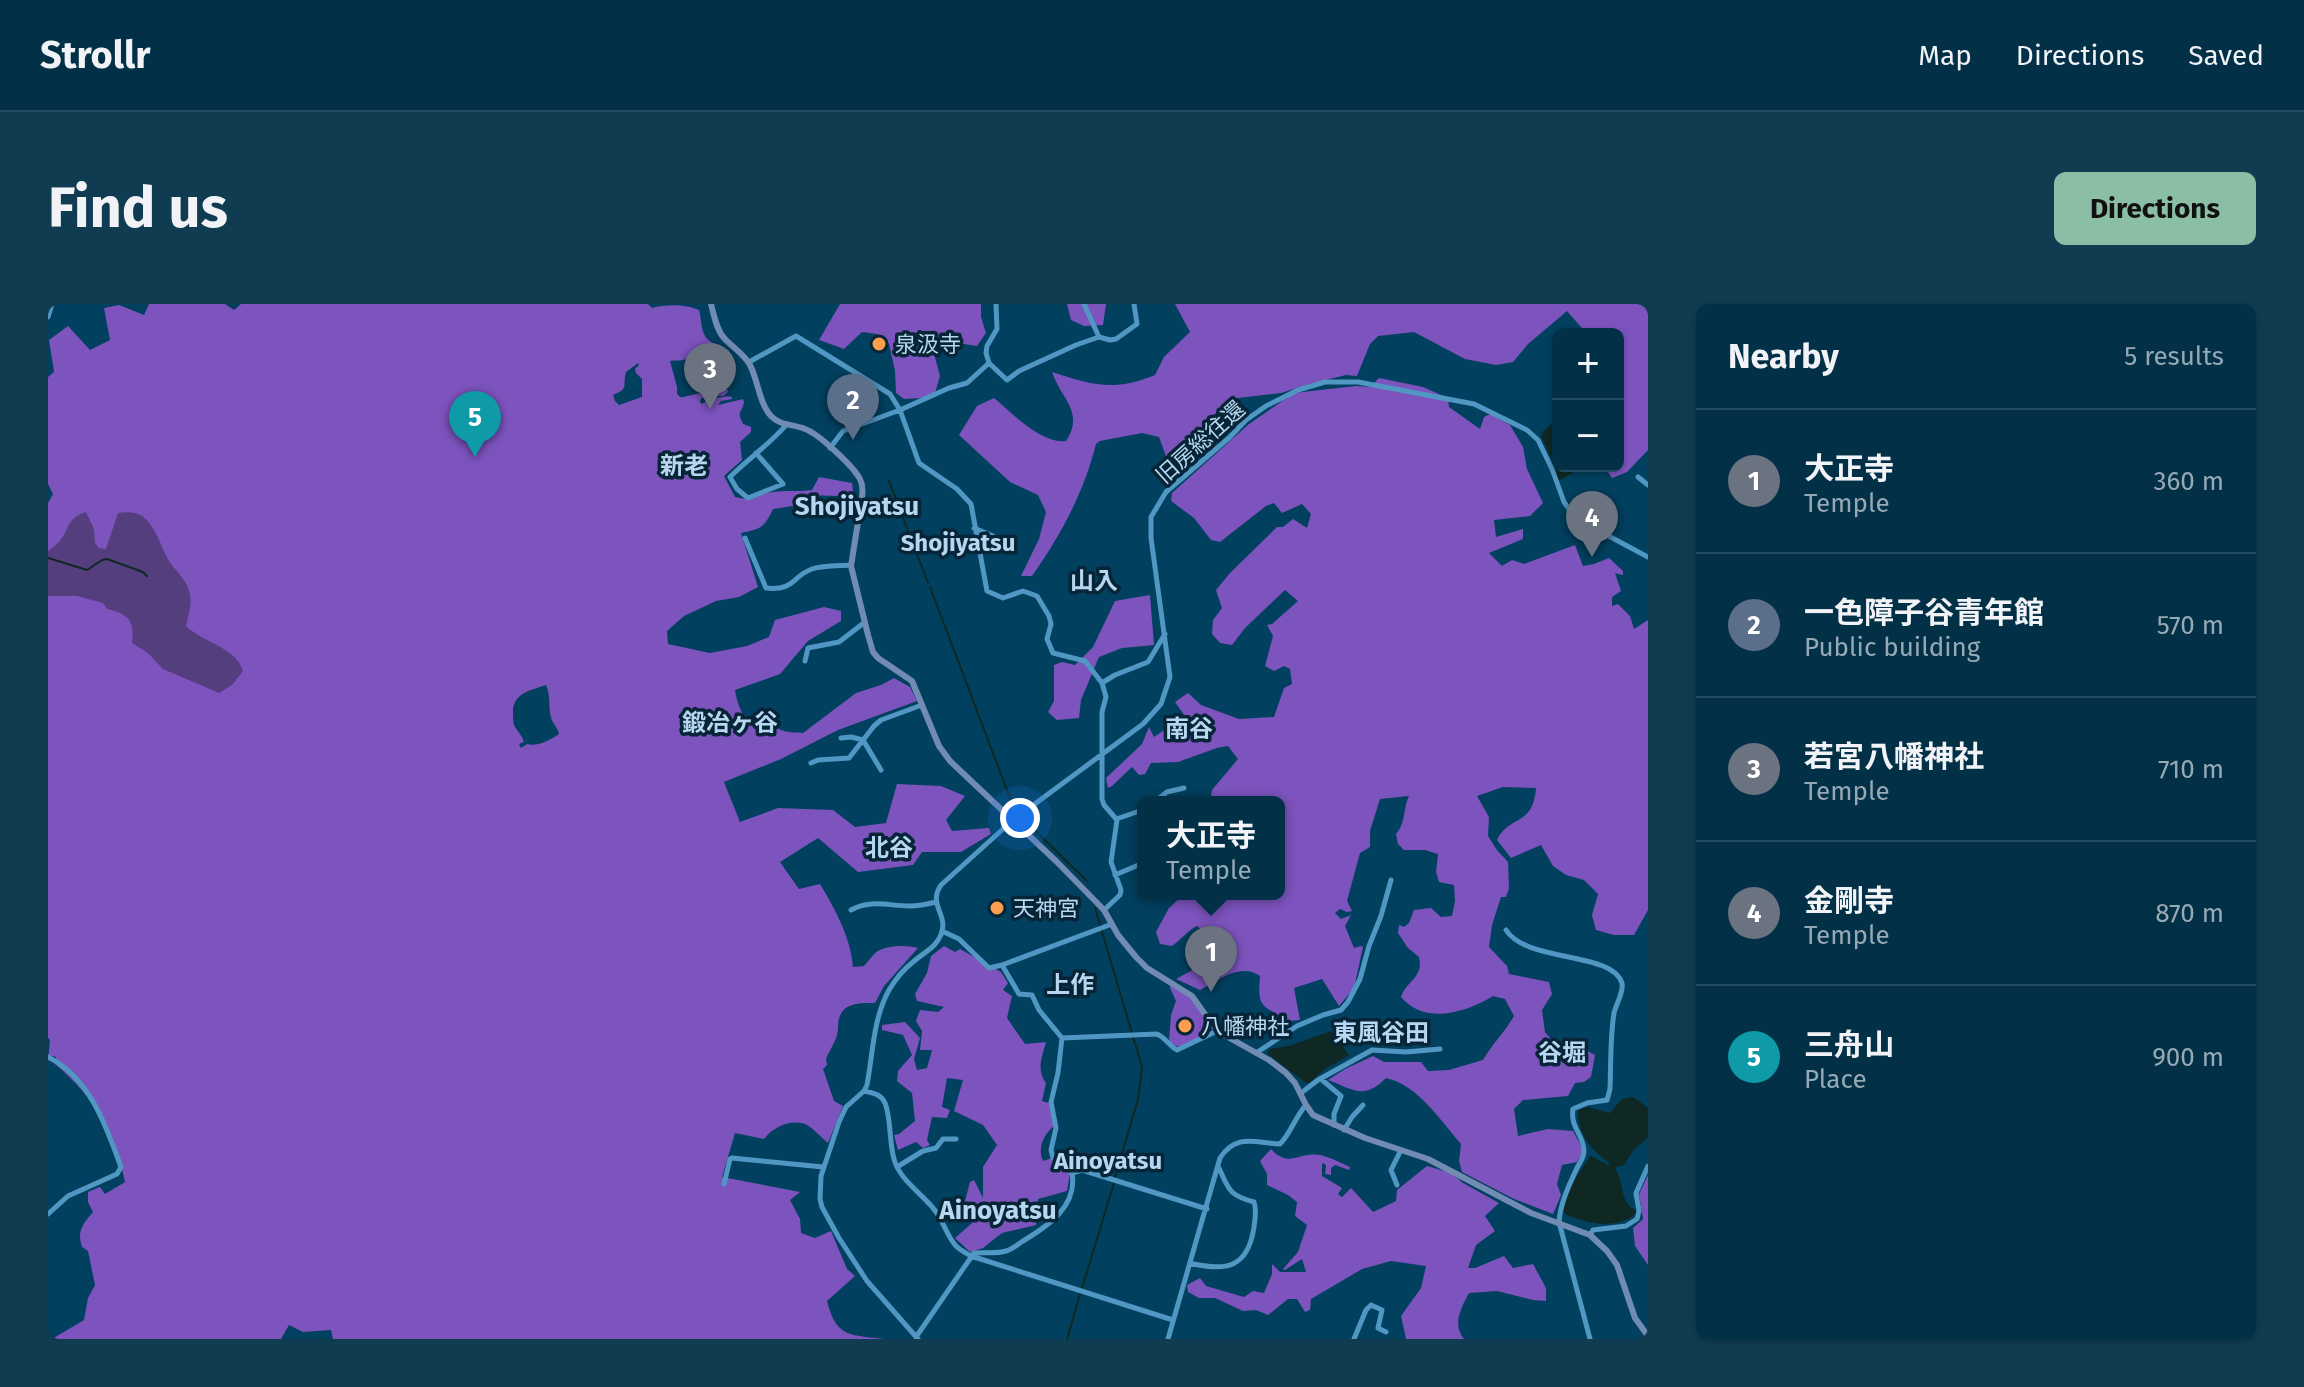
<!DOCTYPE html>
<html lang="en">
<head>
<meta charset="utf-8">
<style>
  :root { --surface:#023047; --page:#103c52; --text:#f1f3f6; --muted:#96a9b4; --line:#234b60; --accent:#8abfa5 }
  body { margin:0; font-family:"Fira Sans","Noto Sans JP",sans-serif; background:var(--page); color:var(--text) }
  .controls { position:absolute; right:24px; top:24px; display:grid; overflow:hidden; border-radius:12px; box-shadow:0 2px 6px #0004 }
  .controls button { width:72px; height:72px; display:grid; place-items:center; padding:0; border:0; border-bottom:2px solid var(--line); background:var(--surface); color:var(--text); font:40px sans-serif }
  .you { position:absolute; left:972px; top:514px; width:28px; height:28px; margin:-20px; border:6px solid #fff; border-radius:50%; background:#1a73e8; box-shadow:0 0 0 12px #1a73e833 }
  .badge { display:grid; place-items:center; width:52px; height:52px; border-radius:50%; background:var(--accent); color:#fff; font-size:26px; font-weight:700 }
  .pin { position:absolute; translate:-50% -66px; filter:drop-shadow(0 2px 4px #0008) }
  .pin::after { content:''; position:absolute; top:42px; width:28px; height:24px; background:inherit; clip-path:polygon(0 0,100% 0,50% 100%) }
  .popup { position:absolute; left:1089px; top:492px; width:148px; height:104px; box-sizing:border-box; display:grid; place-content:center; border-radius:12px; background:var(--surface); filter:drop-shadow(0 2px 6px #0005); font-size:26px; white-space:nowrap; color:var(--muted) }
  .popup b { font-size:30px; color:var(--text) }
  .popup::after { content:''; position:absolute; left:50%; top:100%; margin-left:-16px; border:16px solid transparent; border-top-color:var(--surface) }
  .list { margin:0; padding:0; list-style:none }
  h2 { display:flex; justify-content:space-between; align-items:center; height:104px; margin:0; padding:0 32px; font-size:34px }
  h2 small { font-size:26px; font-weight:400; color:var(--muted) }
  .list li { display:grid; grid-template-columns:52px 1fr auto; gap:24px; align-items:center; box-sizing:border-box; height:144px; padding:0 32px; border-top:2px solid var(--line) }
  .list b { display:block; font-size:30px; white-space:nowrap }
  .list p { margin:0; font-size:26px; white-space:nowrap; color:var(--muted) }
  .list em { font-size:26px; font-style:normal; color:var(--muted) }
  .map { position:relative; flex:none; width:1600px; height:1035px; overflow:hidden; border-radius:12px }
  header { display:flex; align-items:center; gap:48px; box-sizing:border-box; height:112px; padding:0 40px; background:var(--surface); border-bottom:2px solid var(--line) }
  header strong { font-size:38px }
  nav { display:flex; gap:44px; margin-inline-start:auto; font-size:28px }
  .intro { display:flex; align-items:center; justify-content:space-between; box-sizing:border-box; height:192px; padding:0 48px }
  h1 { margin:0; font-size:56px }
  .button { padding:20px 36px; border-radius:12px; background:var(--accent); color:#111; font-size:28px; font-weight:700 }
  main { display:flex; gap:48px; padding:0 48px }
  aside { flex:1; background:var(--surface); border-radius:12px; box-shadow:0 2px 6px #0004 }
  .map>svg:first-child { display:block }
  .green { fill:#553e7d }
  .forest { fill:#7d53be; fill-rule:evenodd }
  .water { fill:#0f2823 }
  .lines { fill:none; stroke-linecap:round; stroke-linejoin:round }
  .stream { stroke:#0f2823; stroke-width:2 }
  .street { stroke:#5197c3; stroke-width:5 }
  .secondary { stroke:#728bb2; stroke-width:6 }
  .poi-dot { fill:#fb9e50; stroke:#072537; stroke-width:3 }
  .labels { text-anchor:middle; stroke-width:7; stroke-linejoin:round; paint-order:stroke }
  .poi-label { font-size:22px; fill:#b6d7ef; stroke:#072537; text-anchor:start }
  .street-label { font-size:22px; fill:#b6d7ef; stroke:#072537 }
  .neighbourhood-label { font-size:24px; font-weight:bold; fill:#b6d7ef; stroke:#072537 }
  .quarter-label { font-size:26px; font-weight:bold; fill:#b6d7ef; stroke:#072537 }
</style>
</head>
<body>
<header>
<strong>Strollr</strong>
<nav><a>Map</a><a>Directions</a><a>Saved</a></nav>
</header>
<div class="intro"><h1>Find us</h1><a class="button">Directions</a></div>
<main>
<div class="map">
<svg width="1600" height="1035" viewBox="0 0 1600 1035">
  <rect width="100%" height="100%" fill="#02405f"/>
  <path class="green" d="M126 169 211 370 176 409 0 297V236L21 212 39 203 65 206Z"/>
  <path class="forest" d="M101 0H177L186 6 193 0H600L604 4C617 0 638 0 651 6 655 20 651 33 667 40L668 43 662 50C645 41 649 52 635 56 631 57 626 56 622 57L629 83V90L632 93H635L674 84 680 86 679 89 675 92 657 91 652 96 653 100C662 96 674 91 684 93V95L673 97 670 101 695 95 696 98C694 110 688 106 695 120L703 123V128L692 138 694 156 676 172 687 193C709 198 706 190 725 188 737 186 750 188 764 186L771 173 804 179 806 195 790 192 758 191 751 201 725 205C716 224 713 225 693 229L710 283 691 293 668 297 636 312 619 327 620 340 662 349 699 342 721 333 727 316 776 303 793 307V317L760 337 732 370 687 386C692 414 698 417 724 422 728 423 732 426 736 427 741 429 749 428 755 429L808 389 833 381 846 374 862 383 869 397 790 426 733 455 676 478 692 518 730 504 785 506 807 523 838 519 849 480 893 482 917 492 898 516 904 527 941 524 943 530 913 548H874L865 561 810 568 770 534 732 558 751 585 772 580C787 605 803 634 805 663L816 662C820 658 825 650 830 647 841 641 859 641 870 644L836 682 827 699C815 699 797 698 792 712 789 718 791 725 789 731 787 739 781 747 778 755L779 761 775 765 786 797 795 802 780 839C774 834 766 825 759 821 744 814 725 823 716 835L687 829 674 873 752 888 742 896 752 915 753 929 767 934 783 927 799 965 807 972 779 997C788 1034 803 1031 836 1035H285L283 1026 255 1028 241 1021 233 1035H4L36 1016 40 994 47 981 40 947 34 943C29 927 34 921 45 908L40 898V888L52 883 57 890 77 878C66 826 47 794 7 760L8 753 5 752 0 757 2 736 0 734V292H29L55 299 59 305C80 310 87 316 84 339L100 349 115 365 171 389 184 381 195 367C188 343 154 338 138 322 140 312 144 302 142 291 140 278 131 270 123 260 113 245 109 223 94 212 86 207 78 208 70 209L58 245 51 244 47 239 46 225 38 208C18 214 22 225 11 238 8 241 4 244 0 247V199L5 190 0 180V73L6 68 1 36 20 22 42 46 62 36 56 4 71 1 96 11ZM590 59 591 61 587 65 588 69 594 75V93L571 101 567 97 565 91C582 84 574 82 578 68ZM498 381C503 392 500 403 503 413 504 419 510 424 511 430 502 436 490 443 479 440L473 444 471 440 476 438C474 431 469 427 466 421 465 419 465 410 465 408 465 389 483 386 498 381Z
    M792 0H933V13L938 29 929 42 897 37 885 46 892 72 887 89 873 94 856 95 848 89 847 67 841 40 829 30 814 28 796 45 771 36Z
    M1019 0H1058L1055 21 1036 22 1023 16Z
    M1127 0H1600V146L1579 168 1564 174 1556 162H1570V30H1539L1519 7 1480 40 1465 58 1448 61 1417 55 1366 28 1330 32 1322 40 1309 72 1298 71 1265 79 1233 89 1181 95 1141 138 1149 146 1145 155 1128 168 1123 166 1111 133 1094 129 1052 137 1048 140C1036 188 1013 231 984 272H973L991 235 998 208 990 191 962 178 911 131 929 102 946 94C964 109 993 140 1018 137 1037 108 1013 95 1004 68 1044 81 1066 88 1107 71L1116 53 1142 28Z
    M1331 74 1375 83 1400 94 1401 103 1432 125 1436 113 1442 110 1462 121 1475 143 1479 165 1495 199 1482 212 1446 216 1448 233 1475 225V235L1441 249 1454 262 1464 256 1476 260 1527 241 1535 262 1546 260 1561 254 1575 267V271L1567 269 1573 287 1564 293V302L1570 300 1582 312 1586 325 1600 316V606L1586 631H1566L1548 626 1544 611 1550 590 1536 576 1518 571 1505 562 1493 541 1463 554 1449 536C1462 510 1485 523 1488 484L1455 483 1429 492 1441 513 1440 532 1449 546 1460 558 1461 584 1458 593H1453L1444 621 1441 643 1459 662 1461 670 1501 678 1504 690 1494 706 1497 728 1524 760 1532 755 1530 749 1533 744 1547 751 1543 773 1536 778 1527 779 1520 792 1475 796 1466 805 1470 832 1500 825 1525 827 1536 847 1529 858 1514 861 1509 880 1513 891 1505 910 1466 895 1414 868 1411 857 1413 840C1392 816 1370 781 1338 774 1316 796 1306 786 1280 776L1297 765 1325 752 1336 758H1373L1380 767 1401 766 1435 756C1444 740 1457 728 1466 712L1457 695 1445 692C1418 708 1378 722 1353 693 1358 677 1376 674 1371 653L1360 644 1350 629 1351 621 1356 623 1361 619 1366 606 1383 604 1393 613 1404 612 1407 597 1406 581 1391 578 1388 568 1390 550 1377 546H1356L1350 540 1348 530C1358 519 1355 504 1361 492L1332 495 1322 527V543L1312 549 1299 597 1304 607 1299 608 1292 605 1287 609 1293 615 1303 611 1297 622 1306 644 1313 642 1315 643 1306 684 1291 702 1274 675 1246 684 1252 716 1241 717C1214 701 1209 705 1212 672 1193 658 1169 677 1152 686L1128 675 1161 657 1159 647 1169 648 1178 635 1170 627H1155L1149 622C1139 627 1133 636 1124 642L1112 640 1108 628 1121 604 1132 594 1131 590H1231V498H1162L1164 486 1190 455 1180 442 1169 444 1130 458 1103 459 1097 470 1091 471 1084 463 1064 482 1060 484 1058 474 1094 440 1101 423 1106 433 1137 412 1127 398 1140 389 1153 401 1191 415 1226 413 1236 384 1244 380 1242 365 1236 362 1226 367 1217 362 1225 332 1219 321 1224 320 1250 297 1237 286 1197 324 1184 341 1172 339 1164 330 1165 316 1174 304 1168 286 1182 269 1229 223H1235L1245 215 1259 224 1263 210 1254 200 1234 209 1226 199 1218 202 1172 238 1163 236 1146 214 1123 197 1124 189 1201 120 1246 89 1308 82 1322 83Z
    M1102 291 1106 341 1074 344 1051 353 1033 396 1031 414 1009 416 1000 408 1006 397V361L1014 358 1027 361 1045 343 1067 297Z
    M896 642 907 648 912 645 953 668 960 679 955 686 964 692 959 714 977 740 998 738C994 753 988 766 998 779L994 797 1001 799 1006 822C996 830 989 844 995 857L1004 854 1022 870 1019 887 990 895 988 921 954 929 935 944 922 948 907 934 924 919 907 904 917 897 922 878 926 876 935 894V863L949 841 935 821 906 807 915 776 899 774 894 803 902 806 899 814 884 813 879 836 882 841 875 844 868 838 850 846 846 831 851 830 867 817 864 789 849 777 850 767 864 751 855 731 834 726V721L857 718 872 734 866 755 869 766 879 764 884 746H872L874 727 868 717 872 706 890 708 896 703 869 697 867 690 879 669 883 652Z
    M1123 680C1137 686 1149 701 1157 714L1151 735C1140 739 1130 748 1121 737L1123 711 1128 697 1122 684Z
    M1223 845C1241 865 1251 847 1272 851 1282 853 1293 859 1302 863L1301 866 1287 861 1283 864V871L1277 870 1278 862 1276 859 1274 860V872L1294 884 1290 890 1294 893 1303 884 1325 908 1348 897 1349 886 1379 862 1403 869 1415 879 1451 899 1437 912 1447 927 1428 941 1420 964H1427L1456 952 1465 964 1485 960 1498 984V997L1485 996 1449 987 1421 989C1413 1004 1404 1020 1416 1035H1358L1353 1012 1373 984 1378 962 1343 957 1314 965 1263 995 1262 1006 1257 1008 1249 995H1240L1220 1011 1208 1006 1195 1007 1167 994H1151L1140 988 1139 981 1152 974 1158 982 1196 993 1205 987 1216 989 1224 970V960L1232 968H1258L1254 955 1237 966 1235 965 1250 948 1259 921 1247 912 1249 898 1240 891 1219 881V870L1212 857Z
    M1600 871V961L1587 942 1585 924 1595 915 1591 890Z"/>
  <path class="water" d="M1510 115V162H1537L1510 177 1507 163 1493 132 1495 127Z
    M1283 727 1301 751 1277 765 1261 779H1258L1220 750 1221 745 1241 742Z
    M1585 793 1600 804V833L1585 847 1576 861 1568 863 1567 865C1576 877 1572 901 1588 906V910C1567 926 1540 920 1517 910L1515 906 1524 880 1541 854 1543 852 1560 861 1562 859C1543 847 1529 829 1530 806L1540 803 1562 809 1574 795Z"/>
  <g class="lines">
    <path class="stream" d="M841 177 880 279
      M0 254 39 266 54 256 59 255 95 268 99 272
      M882 283 965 502 969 507
      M974 514 1039 577
      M1047 604 1094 763 1090 795 1067 873
      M1034 984 1066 879
      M1019 1035 1032 990"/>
    <path class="street" d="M948 0 949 25 939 42 938 49 941 59 959 76 971 67 1028 41 1051 33 1062 36 1068 35 1089 20 1086 0
      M1036 0 1051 33
      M0 13 4 0
      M701 58 748 32 842 90 852 106 871 159 909 185 923 200 939 287 955 294 975 287 989 292 1001 312 1003 320 999 335 1005 349 1037 357 1054 379
      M782 144 795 127 852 106 901 84 919 79 941 59
      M708 149 735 180 700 194 689 185 682 173C700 155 722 140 739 120
      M1590 173 1600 181
      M926 224 957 237 964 243
      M697 234 718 284C747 287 744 272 764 265 776 261 791 262 803 261
      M757 357 760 344 791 338 817 318
      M793 434 803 433 815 436 833 466
      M763 459 770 456 801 454 826 422 833 416 874 401
      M1106 498 1119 488 1136 484
      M1068 515 1095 506
      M1067 571 1095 559
      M803 606C822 595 841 602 862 602 871 602 880 600 888 598
      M1056 606 1072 591 1073 586 1063 558 1069 516 1056 501 1054 495V408L1058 393 1054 379 1067 371 1100 358 1117 330
      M1458 626C1479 659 1564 647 1574 679 1576 688 1568 700 1566 709 1562 734 1563 760 1562 785L1559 796 1539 799 1525 805C1522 824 1536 831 1536 847 1536 854 1532 858 1529 864 1521 881 1512 900 1511 918L1542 1035
      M894 627 911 635 941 664 954 661 1064 620
      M1014 734 1109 730C1118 734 1120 741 1129 746L1169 727
      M1208 749 1249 722 1275 711 1293 706 1300 698 1312 675 1321 642 1333 612 1343 576
      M0 753C42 774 58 822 73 863L69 870 20 892 0 910
      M1273 775 1293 792 1286 810V821
      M816 787C825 789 833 790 837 799 843 813 841 838 846 855 851 875 873 889 885 904 895 915 898 931 908 942 912 946 918 949 923 952L1125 1016
      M1253 789 1270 776 1324 746 1358 748 1392 745
      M1296 826 1304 813 1315 801
      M849 863 875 847 888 844 895 835H908
      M1024 869 1034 866 1159 905
      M676 880 682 855 684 854 775 863
      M1349 881 1343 866 1353 846
      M1542 931 1545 926 1578 922 1589 915 1591 907 1588 889 1600 862
      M1142 959C1178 968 1200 964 1206 923 1207 914 1209 907 1206 898 1180 891 1181 885 1171 864
      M868 1033 926 949C937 948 948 950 958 947 965 945 969 941 975 937 1000 922 1030 902 1024 869L1005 854 1003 846 1008 824 1003 798 1010 769 1014 734 991 706 984 691 971 690 954 661
      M870 1035 819 977 791 934 774 903 772 895 773 872 791 818 798 803 816 787 819 781C825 749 825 715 841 686 847 676 856 665 865 658 876 648 890 643 894 627 899 610 880 600 893 581L965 516 1095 420 1113 400 1122 373 1103 234V213L1118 188 1182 133 1198 116 1218 102 1250 86 1277 78H1310L1426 100 1479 126 1490 136 1504 165 1516 198 1523 208 1542 222 1600 253
      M1120 1035 1172 854C1188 829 1207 839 1232 840 1243 829 1247 813 1258 801
      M1306 1035 1318 1006 1323 1001 1334 1006 1330 1024 1338 1028"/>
    <path class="secondary" d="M663 0C666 11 668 25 676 34 684 43 696 50 702 61 710 76 711 99 723 112 732 122 746 120 757 125 771 130 805 162 812 175 815 181 815 186 814 193L803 262 820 331 825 348 830 354 864 377 891 442 902 457 1008 557 1056 606 1070 631 1088 653 1099 664 1144 692 1169 727 1221 756 1238 769 1247 779 1258 801 1265 811 1317 834 1380 855 1483 909 1542 931 1559 947 1569 961 1587 1014 1600 1032"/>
  </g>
  <g class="poi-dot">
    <circle cx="831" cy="40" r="8"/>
    <circle cx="949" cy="604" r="8"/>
    <circle cx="1137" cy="722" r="8"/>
  </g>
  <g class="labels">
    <g class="poi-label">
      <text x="847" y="48">泉汲寺</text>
      <text x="965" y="612">天神宮</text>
      <text x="1153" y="730">八幡神社</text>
    </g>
    <g class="street-label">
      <text transform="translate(1152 138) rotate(-42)" y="8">旧房総往還</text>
    </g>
    <g class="neighbourhood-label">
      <text x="636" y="170">新老</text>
      <text x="910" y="247">Shojiyatsu</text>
      <text x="1046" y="285">山入</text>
      <text x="682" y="427">鍛冶ヶ谷</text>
      <text x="1141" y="433">南谷</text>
      <text x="841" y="552">北谷</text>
      <text x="1022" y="689">上作</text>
      <text x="1333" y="737">東風谷田</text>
      <text x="1514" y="757">谷堀</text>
      <text x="1060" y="865">Ainoyatsu</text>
    </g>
    <g class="quarter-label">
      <text x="809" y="211">Shojiyatsu</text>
      <text x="950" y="915">Ainoyatsu</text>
    </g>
  </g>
</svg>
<div class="controls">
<button>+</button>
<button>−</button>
</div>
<div class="you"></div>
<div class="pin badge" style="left:1163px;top:688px;background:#6b7280">1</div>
<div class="popup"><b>大正寺</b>Temple</div>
<div class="pin badge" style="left:805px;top:136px;background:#5c6f8a">2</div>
<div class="pin badge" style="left:662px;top:105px;background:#6b7280">3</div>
<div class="pin badge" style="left:1544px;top:253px;background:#6b7280">4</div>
<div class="pin badge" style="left:427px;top:153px;background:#0f9aa8">5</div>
</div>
<aside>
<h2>Nearby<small>5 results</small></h2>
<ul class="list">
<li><span class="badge" style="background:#6b7280">1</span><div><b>大正寺</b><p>Temple</p></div><em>360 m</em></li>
<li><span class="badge" style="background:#5c6f8a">2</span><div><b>一色障子谷青年館</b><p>Public building</p></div><em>570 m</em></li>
<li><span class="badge" style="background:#6b7280">3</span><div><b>若宮八幡神社</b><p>Temple</p></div><em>710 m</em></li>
<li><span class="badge" style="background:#6b7280">4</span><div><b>金剛寺</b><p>Temple</p></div><em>870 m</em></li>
<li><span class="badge" style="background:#0f9aa8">5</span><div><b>三舟山</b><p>Place</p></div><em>900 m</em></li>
</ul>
</aside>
</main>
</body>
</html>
